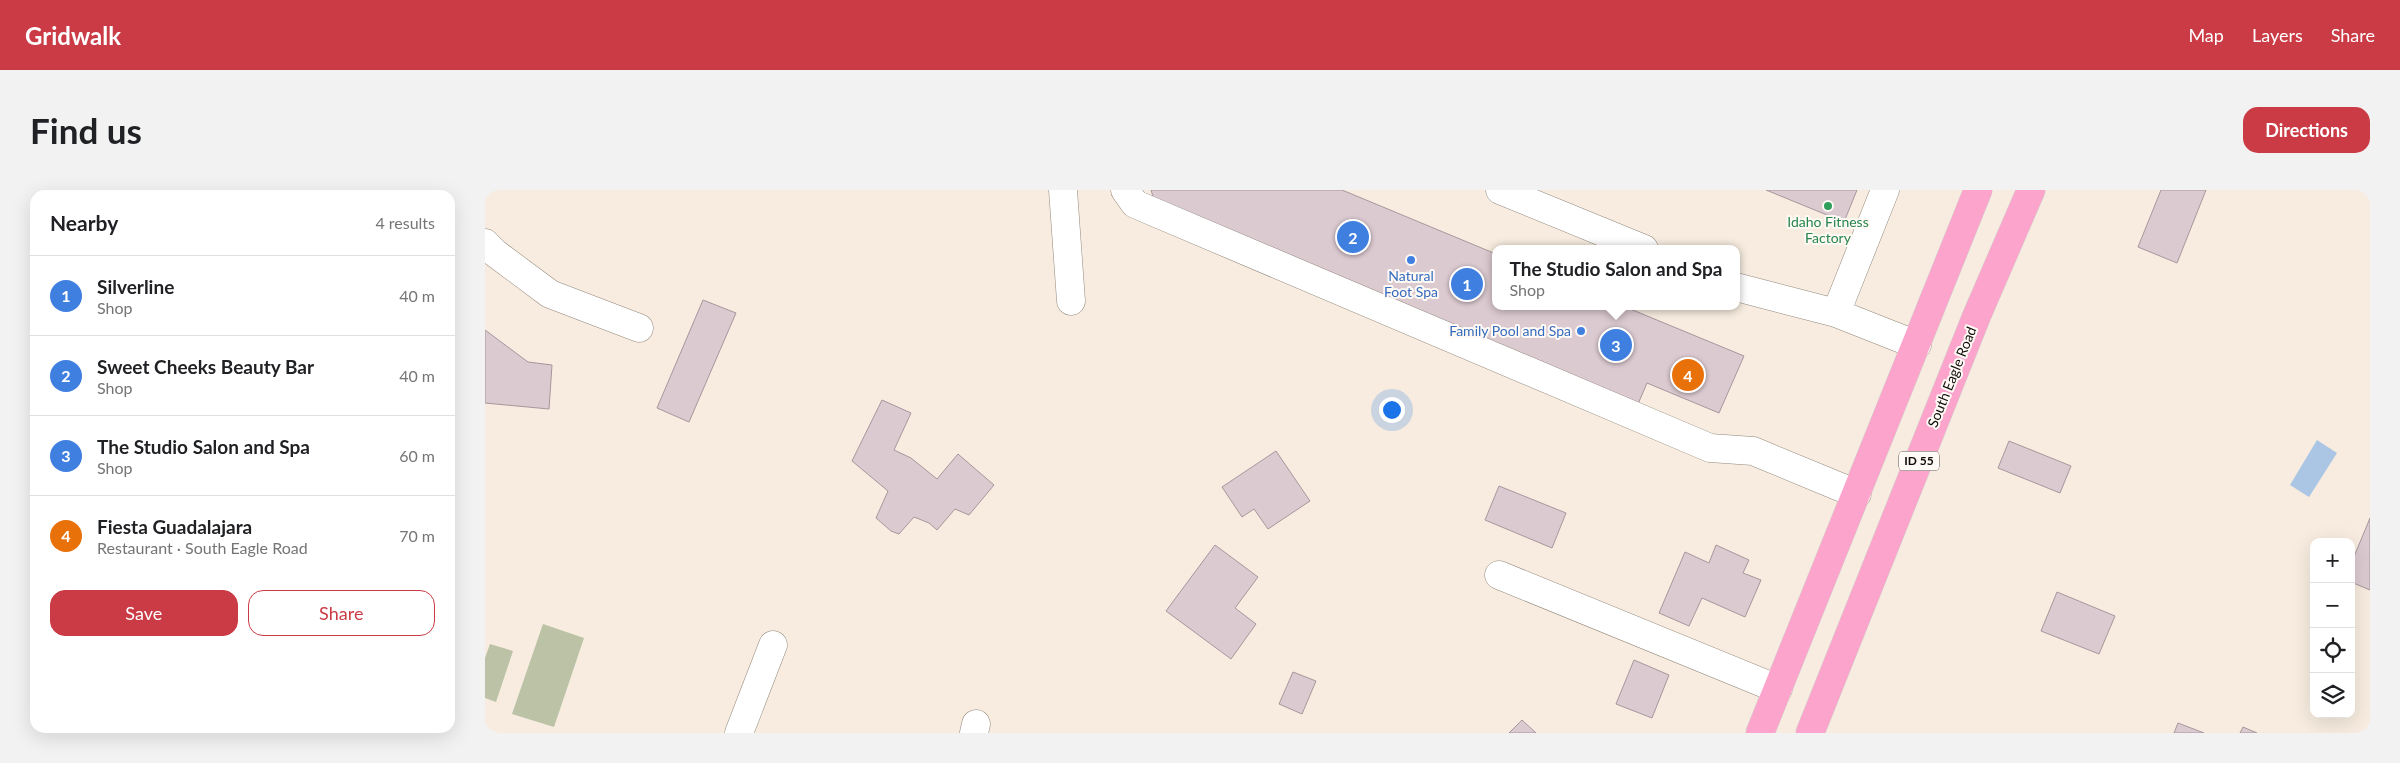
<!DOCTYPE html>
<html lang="en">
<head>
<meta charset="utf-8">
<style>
  :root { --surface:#fff; --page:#f2f2f2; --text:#202124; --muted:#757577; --line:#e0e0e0; --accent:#cb3b45 }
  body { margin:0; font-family:Lato,sans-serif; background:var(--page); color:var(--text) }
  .controls { position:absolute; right:15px; bottom:15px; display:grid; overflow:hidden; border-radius:10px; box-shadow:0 5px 20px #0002 }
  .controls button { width:45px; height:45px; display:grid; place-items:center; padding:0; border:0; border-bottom:1px solid var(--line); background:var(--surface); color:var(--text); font:25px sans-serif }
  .you { position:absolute; left:906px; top:219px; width:18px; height:18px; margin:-12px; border:4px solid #fff; border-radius:50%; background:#1a73e8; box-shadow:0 0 0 8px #1a73e833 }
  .badge { display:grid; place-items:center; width:32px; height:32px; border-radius:50%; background:var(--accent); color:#fff; font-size:16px; font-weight:700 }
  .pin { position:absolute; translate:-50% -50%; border:2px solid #fff; box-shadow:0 1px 5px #0006 }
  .popup { position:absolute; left:1007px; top:55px; width:248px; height:65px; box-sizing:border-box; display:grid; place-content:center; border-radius:10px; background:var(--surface); filter:drop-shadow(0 1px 4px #0005); font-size:16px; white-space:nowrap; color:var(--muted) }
  .popup b { font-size:19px; color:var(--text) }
  .popup::after { content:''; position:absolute; left:50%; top:100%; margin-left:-10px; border:10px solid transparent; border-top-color:var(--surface) }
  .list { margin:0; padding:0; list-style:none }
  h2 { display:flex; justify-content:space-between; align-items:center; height:65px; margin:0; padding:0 20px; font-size:21px }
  h2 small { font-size:16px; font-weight:400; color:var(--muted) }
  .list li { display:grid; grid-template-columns:32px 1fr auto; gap:15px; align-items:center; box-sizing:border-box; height:80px; padding:0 20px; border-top:1px solid var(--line) }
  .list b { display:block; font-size:19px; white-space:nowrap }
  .list p { margin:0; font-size:16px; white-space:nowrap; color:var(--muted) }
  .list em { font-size:16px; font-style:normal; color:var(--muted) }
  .actions { display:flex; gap:10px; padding:15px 20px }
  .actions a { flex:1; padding:11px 0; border:1px solid var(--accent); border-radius:15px; text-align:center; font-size:18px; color:var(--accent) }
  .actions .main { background:var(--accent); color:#fff }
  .icon { flex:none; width:28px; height:28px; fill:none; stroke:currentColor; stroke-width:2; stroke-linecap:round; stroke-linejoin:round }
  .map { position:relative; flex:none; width:1885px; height:543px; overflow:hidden; border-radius:15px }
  header { display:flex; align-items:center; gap:30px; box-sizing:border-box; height:70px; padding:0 25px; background:var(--accent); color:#fff }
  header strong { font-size:24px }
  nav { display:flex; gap:28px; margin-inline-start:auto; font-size:18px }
  .intro { display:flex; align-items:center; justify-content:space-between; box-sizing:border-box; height:120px; padding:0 30px }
  h1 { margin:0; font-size:35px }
  .button { padding:12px 22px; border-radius:15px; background:var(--accent); color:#fff; font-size:18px; font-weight:700 }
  main { display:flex; gap:30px; padding:0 30px }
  aside { flex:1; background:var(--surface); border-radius:15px; box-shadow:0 5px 20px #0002 }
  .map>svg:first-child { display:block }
  .green { fill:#bbc2a5 }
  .water { fill:#abc6e4 }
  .building { fill:#dccad1; stroke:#a7969c }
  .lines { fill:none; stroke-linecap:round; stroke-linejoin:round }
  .minor-casing { stroke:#92887c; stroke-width:29 }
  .highway-casing { stroke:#cfcecd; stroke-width:29 }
  .minor { stroke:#fff; stroke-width:28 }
  .highway { stroke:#fda4cc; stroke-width:28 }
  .leisure-dot { fill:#2e9e5b; stroke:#fffaf5; stroke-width:2 }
  .shop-dot { fill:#3f7fe0; stroke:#fffaf5; stroke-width:2 }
  .labels { text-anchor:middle; stroke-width:4; stroke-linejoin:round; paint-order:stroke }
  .shield { fill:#fffaf5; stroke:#56534e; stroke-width:1 }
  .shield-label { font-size:12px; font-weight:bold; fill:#0e0b07 }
  .leisure-label { font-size:14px; fill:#27864d; stroke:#fffaf5 }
  .shop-label { font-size:14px; fill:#366cbe; stroke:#fffaf5 }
  .street-label { font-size:14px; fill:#0e0b07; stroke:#fffaf5 }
</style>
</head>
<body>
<header>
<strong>Gridwalk</strong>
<nav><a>Map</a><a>Layers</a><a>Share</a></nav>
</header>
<div class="intro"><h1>Find us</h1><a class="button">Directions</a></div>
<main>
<aside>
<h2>Nearby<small>4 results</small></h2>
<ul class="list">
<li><span class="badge" style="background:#3f7fe0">1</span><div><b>Silverline</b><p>Shop</p></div><em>40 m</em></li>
<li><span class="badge" style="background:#3f7fe0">2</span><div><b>Sweet Cheeks Beauty Bar</b><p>Shop</p></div><em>40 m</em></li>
<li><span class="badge" style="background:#3f7fe0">3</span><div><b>The Studio Salon and Spa</b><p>Shop</p></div><em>60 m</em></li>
<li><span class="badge" style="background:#e8710a">4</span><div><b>Fiesta Guadalajara</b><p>Restaurant · South Eagle Road</p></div><em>70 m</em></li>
</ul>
<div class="actions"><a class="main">Save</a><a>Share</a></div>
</aside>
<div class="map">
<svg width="1885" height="543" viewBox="0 0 1885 543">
  <rect width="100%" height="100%" fill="#f7ecdf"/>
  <path class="green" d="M58 434 99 448 69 537 27 524Z
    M5 454 28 461 11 512 0 508V468Z"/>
  <path class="water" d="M1832 250 1852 263 1824 307 1805 295Z"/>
  <path class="building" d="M666 0H857L1011 64V116H1138L1259 166 1234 223 1162 193 1153 214 670 13Z
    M1281 0H1372L1359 32Z
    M1676 0H1721L1692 73 1653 57Z
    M218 110 251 123 204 232 172 218Z
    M0 140 43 172 67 175 64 219 0 213Z
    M397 210 426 223 409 260 426 268 452 289 473 264 509 295 484 325 470 319 452 340 444 333 429 327 414 344 406 341 391 328 403 301 367 271Z
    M1524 251 1586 276 1575 303 1513 278Z
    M791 261 825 311 783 339 769 319 757 327 737 297Z
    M1014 296 1081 323 1067 358 1000 330Z
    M1885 328V400L1866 392V374Z
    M730 355 773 387 750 418 771 434 746 469 681 421Z
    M1231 355 1264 370 1258 383 1276 390 1260 427 1217 408 1204 436 1174 423 1200 362 1224 373Z
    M1572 402 1630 426 1614 464 1556 441Z
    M1149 470 1184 485 1167 528 1131 514Z
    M808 482 831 491 817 524 794 514Z
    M1037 530 1051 543H1024Z
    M1693 533 1719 543H1689Z
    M1758 537 1772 543H1755Z"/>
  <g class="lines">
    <defs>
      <path id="minor" d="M578 0 586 111
        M640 0 650 14 1225 258 1268 261 1372 304
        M1015 0 1159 59
        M0 53 10 63 65 104 154 138
        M1251 97 1351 123 1432 155
        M1351 123 1400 0
        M1014 385 1293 499
        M254 543 288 455
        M489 543 491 534"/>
      <path id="highway" d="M1275 543 1493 0
        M1325 543 1492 125 1546 0"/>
    </defs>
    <use href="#minor" class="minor-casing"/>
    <use href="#highway" class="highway-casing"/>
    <use href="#minor" class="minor"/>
    <use href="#highway" class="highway"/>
  </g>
  <circle class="leisure-dot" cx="1343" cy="16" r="5"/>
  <g class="shop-dot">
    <circle cx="926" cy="70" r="5"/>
    <circle cx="1096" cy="141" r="5"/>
  </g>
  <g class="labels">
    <rect class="shield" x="1414" y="261.5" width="40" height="19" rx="4"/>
    <g class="shield-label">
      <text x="1434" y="275">ID 55</text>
    </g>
    <g class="leisure-label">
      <text x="1343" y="37">Idaho Fitness<tspan x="1343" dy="16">Factory</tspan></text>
    </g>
    <g class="shop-label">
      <text x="926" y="91">Natural<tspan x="926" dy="16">Foot Spa</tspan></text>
      <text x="1086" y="146" text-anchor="end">Family Pool and Spa</text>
    </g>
    <g class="street-label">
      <text transform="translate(1467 187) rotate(-68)" y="5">South Eagle Road</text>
    </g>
  </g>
</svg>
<div class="controls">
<button>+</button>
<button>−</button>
<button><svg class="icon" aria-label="locate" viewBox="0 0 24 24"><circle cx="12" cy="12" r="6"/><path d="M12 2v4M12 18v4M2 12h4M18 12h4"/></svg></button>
<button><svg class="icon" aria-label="layers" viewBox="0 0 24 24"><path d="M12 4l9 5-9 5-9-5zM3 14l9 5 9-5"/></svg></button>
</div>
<div class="you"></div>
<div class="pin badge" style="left:982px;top:94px;background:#3f7fe0">1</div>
<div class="pin badge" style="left:868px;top:47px;background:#3f7fe0">2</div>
<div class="pin badge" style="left:1131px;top:155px;background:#3f7fe0">3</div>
<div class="popup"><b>The Studio Salon and Spa</b>Shop</div>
<div class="pin badge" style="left:1203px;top:185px;background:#e8710a">4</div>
</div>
</main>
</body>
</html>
